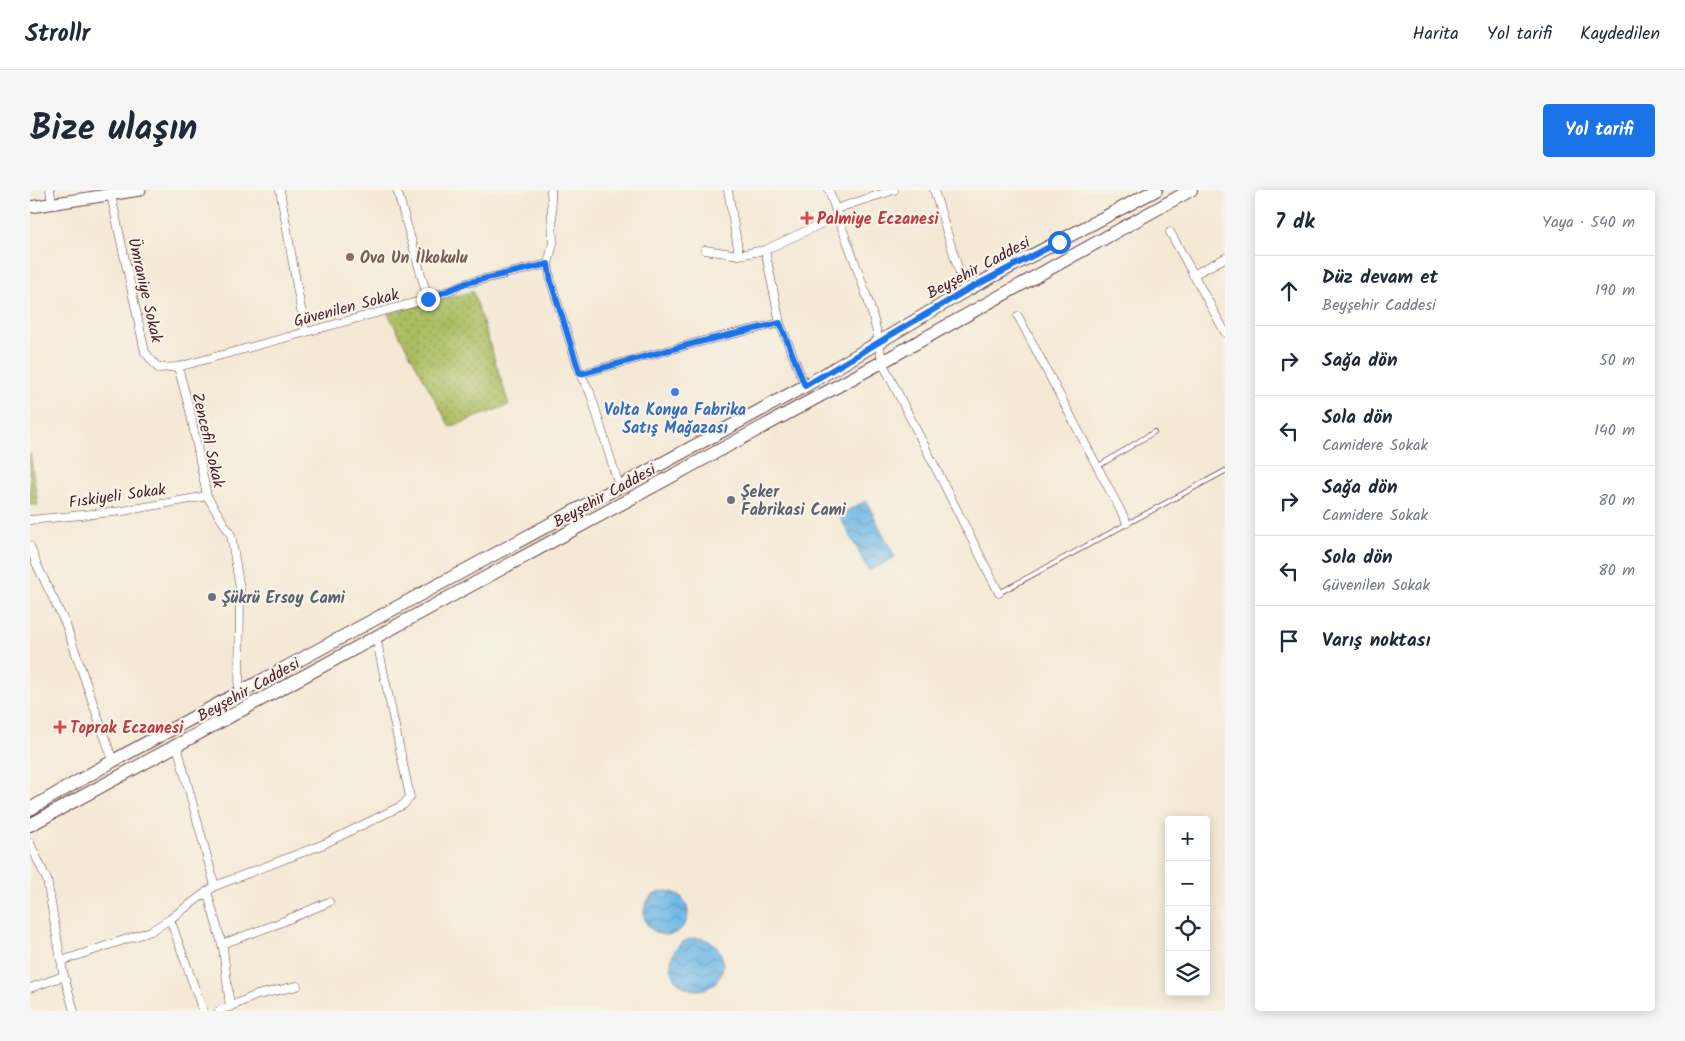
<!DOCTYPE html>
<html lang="tr">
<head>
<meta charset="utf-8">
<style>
  :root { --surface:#fff; --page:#f6f6f7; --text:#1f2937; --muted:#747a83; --line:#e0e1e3; --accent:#1a73e8 }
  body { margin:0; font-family:Kalam,sans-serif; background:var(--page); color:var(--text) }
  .controls { position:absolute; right:15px; bottom:15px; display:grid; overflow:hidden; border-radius:5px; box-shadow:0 2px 12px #0003 }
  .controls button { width:45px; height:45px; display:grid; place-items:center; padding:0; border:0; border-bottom:1px solid var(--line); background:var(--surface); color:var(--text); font:25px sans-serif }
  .stop { position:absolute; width:15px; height:15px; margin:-11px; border:4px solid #1a73e8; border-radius:50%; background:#fff }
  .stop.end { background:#1a73e8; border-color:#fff; box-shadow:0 1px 5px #0008 }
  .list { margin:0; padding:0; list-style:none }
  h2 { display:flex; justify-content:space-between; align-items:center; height:65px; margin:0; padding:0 20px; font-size:21px }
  h2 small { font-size:16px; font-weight:400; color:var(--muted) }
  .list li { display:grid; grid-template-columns:32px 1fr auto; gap:15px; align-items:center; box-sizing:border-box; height:70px; padding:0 20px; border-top:1px solid var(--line) }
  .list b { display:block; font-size:19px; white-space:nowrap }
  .list p { margin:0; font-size:16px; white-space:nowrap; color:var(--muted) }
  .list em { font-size:16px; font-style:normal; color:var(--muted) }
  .icon { flex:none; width:28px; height:28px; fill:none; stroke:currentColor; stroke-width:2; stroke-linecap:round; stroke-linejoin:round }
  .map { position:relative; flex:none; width:1195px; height:821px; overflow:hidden; border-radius:5px }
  header { display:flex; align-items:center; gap:30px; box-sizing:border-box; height:70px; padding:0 25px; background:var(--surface); border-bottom:1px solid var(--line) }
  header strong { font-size:24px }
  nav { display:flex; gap:28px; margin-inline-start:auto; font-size:18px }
  .intro { display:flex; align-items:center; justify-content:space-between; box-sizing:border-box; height:120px; padding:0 30px }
  h1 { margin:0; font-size:35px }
  .button { padding:12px 22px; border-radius:5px; background:var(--accent); color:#fff; font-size:18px; font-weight:700 }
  main { display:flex; gap:30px; padding:0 30px }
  aside { flex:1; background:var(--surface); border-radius:5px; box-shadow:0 2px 12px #0003 }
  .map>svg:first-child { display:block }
  .grass { fill:url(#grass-dots); stroke:#7a6e46 }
  .park { fill:url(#park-tufts); stroke:#7a6e46 }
  .water { fill:url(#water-waves); stroke:#5c6c89 }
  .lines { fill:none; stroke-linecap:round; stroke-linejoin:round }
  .lane-casing { stroke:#643d44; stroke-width:5.5 }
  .street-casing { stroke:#643d44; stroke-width:9 }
  .secondary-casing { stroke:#643d44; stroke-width:13 }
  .primary-casing { stroke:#643d44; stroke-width:14 }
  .lane { stroke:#fff; stroke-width:4 }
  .street { stroke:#fff; stroke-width:8 }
  .secondary { stroke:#fff; stroke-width:11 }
  .primary { stroke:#fff; stroke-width:12 }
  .route { stroke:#1a73e8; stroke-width:6 }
  .health-dot { fill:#e0444e; stroke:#f7f3e8; stroke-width:2 }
  .education-dot { fill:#8d6e63; stroke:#f7f3e8; stroke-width:2 }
  .shop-dot { fill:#3f7fe0; stroke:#f7f3e8; stroke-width:2 }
  .worship-dot { fill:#6b7280; stroke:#f7f3e8; stroke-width:2 }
  .labels { text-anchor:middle; stroke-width:4.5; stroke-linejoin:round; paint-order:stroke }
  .health-label { font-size:16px; font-weight:bold; fill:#be3a42; stroke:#f7f3e8; text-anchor:start }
  .education-label { font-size:16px; font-weight:bold; fill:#785e54; stroke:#f7f3e8; text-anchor:start }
  .street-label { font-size:16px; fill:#4a1f2b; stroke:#f7f3e8 }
  .shop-label { font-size:16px; font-weight:bold; fill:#366cbe; stroke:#f7f3e8 }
  .worship-label { font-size:16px; font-weight:bold; fill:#5b616d; stroke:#f7f3e8; text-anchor:start }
</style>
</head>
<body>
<header>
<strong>Strollr</strong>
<nav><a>Harita</a><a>Yol tarifi</a><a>Kaydedilen</a></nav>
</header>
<div class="intro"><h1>Bize ulaşın</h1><a class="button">Yol tarifi</a></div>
<main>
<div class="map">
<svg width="1195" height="821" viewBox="0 0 1195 821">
  <defs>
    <pattern id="grass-dots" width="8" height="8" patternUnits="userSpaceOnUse" patternTransform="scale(1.25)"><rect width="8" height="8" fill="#abbd61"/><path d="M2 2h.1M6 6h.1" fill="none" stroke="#8d9950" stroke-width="1.8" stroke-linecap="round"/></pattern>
    <pattern id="park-tufts" width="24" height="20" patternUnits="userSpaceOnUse" patternTransform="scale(1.25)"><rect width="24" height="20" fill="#abbd61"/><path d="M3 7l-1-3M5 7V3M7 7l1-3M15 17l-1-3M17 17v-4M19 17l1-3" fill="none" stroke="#8d9950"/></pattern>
    <pattern id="water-waves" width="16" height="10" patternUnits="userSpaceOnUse" patternTransform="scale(1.25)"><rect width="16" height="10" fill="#6fb9e7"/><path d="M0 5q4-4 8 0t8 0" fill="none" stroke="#5d96bb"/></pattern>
  </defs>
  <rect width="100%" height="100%" fill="#f7f3e8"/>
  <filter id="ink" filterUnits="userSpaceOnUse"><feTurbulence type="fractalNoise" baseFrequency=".02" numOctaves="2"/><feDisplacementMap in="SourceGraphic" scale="10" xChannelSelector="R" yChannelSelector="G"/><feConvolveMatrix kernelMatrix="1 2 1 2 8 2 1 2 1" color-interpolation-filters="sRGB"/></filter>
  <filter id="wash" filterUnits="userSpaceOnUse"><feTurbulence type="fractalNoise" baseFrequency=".0096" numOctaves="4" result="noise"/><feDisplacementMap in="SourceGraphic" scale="20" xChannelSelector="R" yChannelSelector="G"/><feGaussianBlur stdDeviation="1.12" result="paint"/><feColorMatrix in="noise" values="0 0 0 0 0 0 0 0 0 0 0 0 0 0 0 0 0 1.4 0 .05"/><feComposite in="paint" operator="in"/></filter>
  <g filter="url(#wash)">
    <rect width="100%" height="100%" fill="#f5e9d5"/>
    <path class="grass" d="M443 101 479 215 420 237 358 124Z"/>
    <path class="park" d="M0 263 8 315H0Z"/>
    <path class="water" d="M836 311 865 367 839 381 809 325Z
      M614 723a22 22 0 1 1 44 0a22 22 0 1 1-44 0Z
      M641 774a26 26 0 1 1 52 0a26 26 0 1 1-52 0Z"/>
  </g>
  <g filter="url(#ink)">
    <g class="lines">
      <defs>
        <path id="lane" d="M1067 277 1124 242
          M969 403 1195 281"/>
        <path id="street" d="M20 0 22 13
          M250 0 275 142
          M367 0 398 109
          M521 0 523 53 518 74 521 92 550 184 669 152 750 133
          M698 0 709 65
          M799 0C817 58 845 112 852 172L969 403
          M904 0 935 101
          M81 5 115 162 128 178 148 177 398 109 437 93 518 74
          M805 19 864 0
          M1140 42 1195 142
          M675 60 709 65 735 60 808 26
          M735 60 750 133 775 196
          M1163 85 1195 68
          M988 126 1097 333
          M148 177 160 221 177 306 201 345 210 399 209 503
          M550 184 560 202 589 296
          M0 330 93 321 177 306
          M0 356 7 375 36 435 83 571
          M147 556 185 696
          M0 653 17 690 33 782 44 821
          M177 701 193 758 200 817
          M140 729 173 821
          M192 754 247 734 299 712
          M31 771 121 741 140 729 185 696 294 654 373 615 380 607 346 447
          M0 798 34 786
          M189 821 227 805 267 796"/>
        <path id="secondary" d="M0 17 110 0"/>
        <path id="primary" d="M0 619 83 571 775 196 935 101 1126 0
          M0 635 852 172 1161 0"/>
      </defs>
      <use href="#lane" class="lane-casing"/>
      <use href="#street" class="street-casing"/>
      <use href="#secondary" class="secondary-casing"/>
      <use href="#primary" class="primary-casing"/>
      <use href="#lane" class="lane"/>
      <use href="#street" class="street"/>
      <use href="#secondary" class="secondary"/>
      <use href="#primary" class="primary"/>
    </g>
  </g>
  <g class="lines" filter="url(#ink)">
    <path class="route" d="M398 109 436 93 518 74 521 92 550 184 669 152 750 133 775 196 935 101 1029 52"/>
  </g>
  <g class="health-dot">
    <path d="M774.5 20.5h5v5h5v5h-5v5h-5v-5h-5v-5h5z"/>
    <path d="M27.5 529.5h5v5h5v5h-5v5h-5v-5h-5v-5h5z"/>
  </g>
  <circle class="education-dot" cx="320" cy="67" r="5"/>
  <circle class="shop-dot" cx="645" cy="202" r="5"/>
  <g class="worship-dot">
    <circle cx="701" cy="310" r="5"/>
    <circle cx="182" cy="407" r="5"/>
  </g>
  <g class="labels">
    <g class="health-label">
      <text x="787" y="34">Palmiye Eczanesi</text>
      <text x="40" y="543">Toprak Eczanesi</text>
    </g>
    <g class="education-label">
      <text x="330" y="73">Ova Un İlkokulu</text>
    </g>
    <g class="street-label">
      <text transform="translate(948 77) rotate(-28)" y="6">Beyşehir Caddesi</text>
      <text transform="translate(116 100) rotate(77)" y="6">Ümraniye Sokak</text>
      <text transform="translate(316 117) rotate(-15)" y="6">Güvenilen Sokak</text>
      <text transform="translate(179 250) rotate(77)" y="6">Zencefil Sokak</text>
      <text transform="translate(87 305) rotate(-8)" y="6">Fıskiyeli Sokak</text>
      <text transform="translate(574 305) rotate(-29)" y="6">Beyşehir Caddesi</text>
      <text transform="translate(218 499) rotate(-29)" y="6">Beyşehir Caddesi</text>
    </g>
    <g class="shop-label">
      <text x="645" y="225">Volta Konya Fabrika<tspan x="645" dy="18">Satış Mağazası</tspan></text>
    </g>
    <g class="worship-label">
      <text x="711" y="307">Şeker<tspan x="711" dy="18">Fabrikasi Cami</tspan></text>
      <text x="192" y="413">Şükrü Ersoy Cami</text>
    </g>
  </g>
</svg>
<div class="controls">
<button>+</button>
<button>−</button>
<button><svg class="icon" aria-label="locate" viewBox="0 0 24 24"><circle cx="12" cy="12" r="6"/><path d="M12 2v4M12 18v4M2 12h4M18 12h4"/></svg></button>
<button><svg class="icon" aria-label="layers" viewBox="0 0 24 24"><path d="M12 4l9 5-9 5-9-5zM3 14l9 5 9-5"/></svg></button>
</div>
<div class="stop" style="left:1029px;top:52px"></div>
<div class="stop end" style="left:398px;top:109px"></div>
</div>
<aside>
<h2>7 dk<small>Yaya · 540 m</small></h2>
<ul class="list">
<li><svg class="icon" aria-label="ahead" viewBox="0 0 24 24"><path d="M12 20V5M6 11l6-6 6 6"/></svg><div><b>Düz devam et</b><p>Beyşehir Caddesi</p></div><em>190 m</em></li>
<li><svg class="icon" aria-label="right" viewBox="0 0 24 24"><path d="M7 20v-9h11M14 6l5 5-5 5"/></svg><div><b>Sağa dön</b></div><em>50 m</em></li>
<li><svg class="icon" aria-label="left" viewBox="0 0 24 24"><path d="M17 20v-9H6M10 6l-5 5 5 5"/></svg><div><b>Sola dön</b><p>Camidere Sokak</p></div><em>140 m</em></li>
<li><svg class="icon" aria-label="right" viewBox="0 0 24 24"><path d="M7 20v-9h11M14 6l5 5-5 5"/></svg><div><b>Sağa dön</b><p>Camidere Sokak</p></div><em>80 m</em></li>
<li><svg class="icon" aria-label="left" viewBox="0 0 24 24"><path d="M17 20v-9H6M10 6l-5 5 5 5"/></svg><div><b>Sola dön</b><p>Güvenilen Sokak</p></div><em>80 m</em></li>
<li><svg class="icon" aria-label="arrive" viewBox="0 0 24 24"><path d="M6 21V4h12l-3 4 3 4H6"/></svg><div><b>Varış noktası</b></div></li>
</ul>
</aside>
</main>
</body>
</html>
